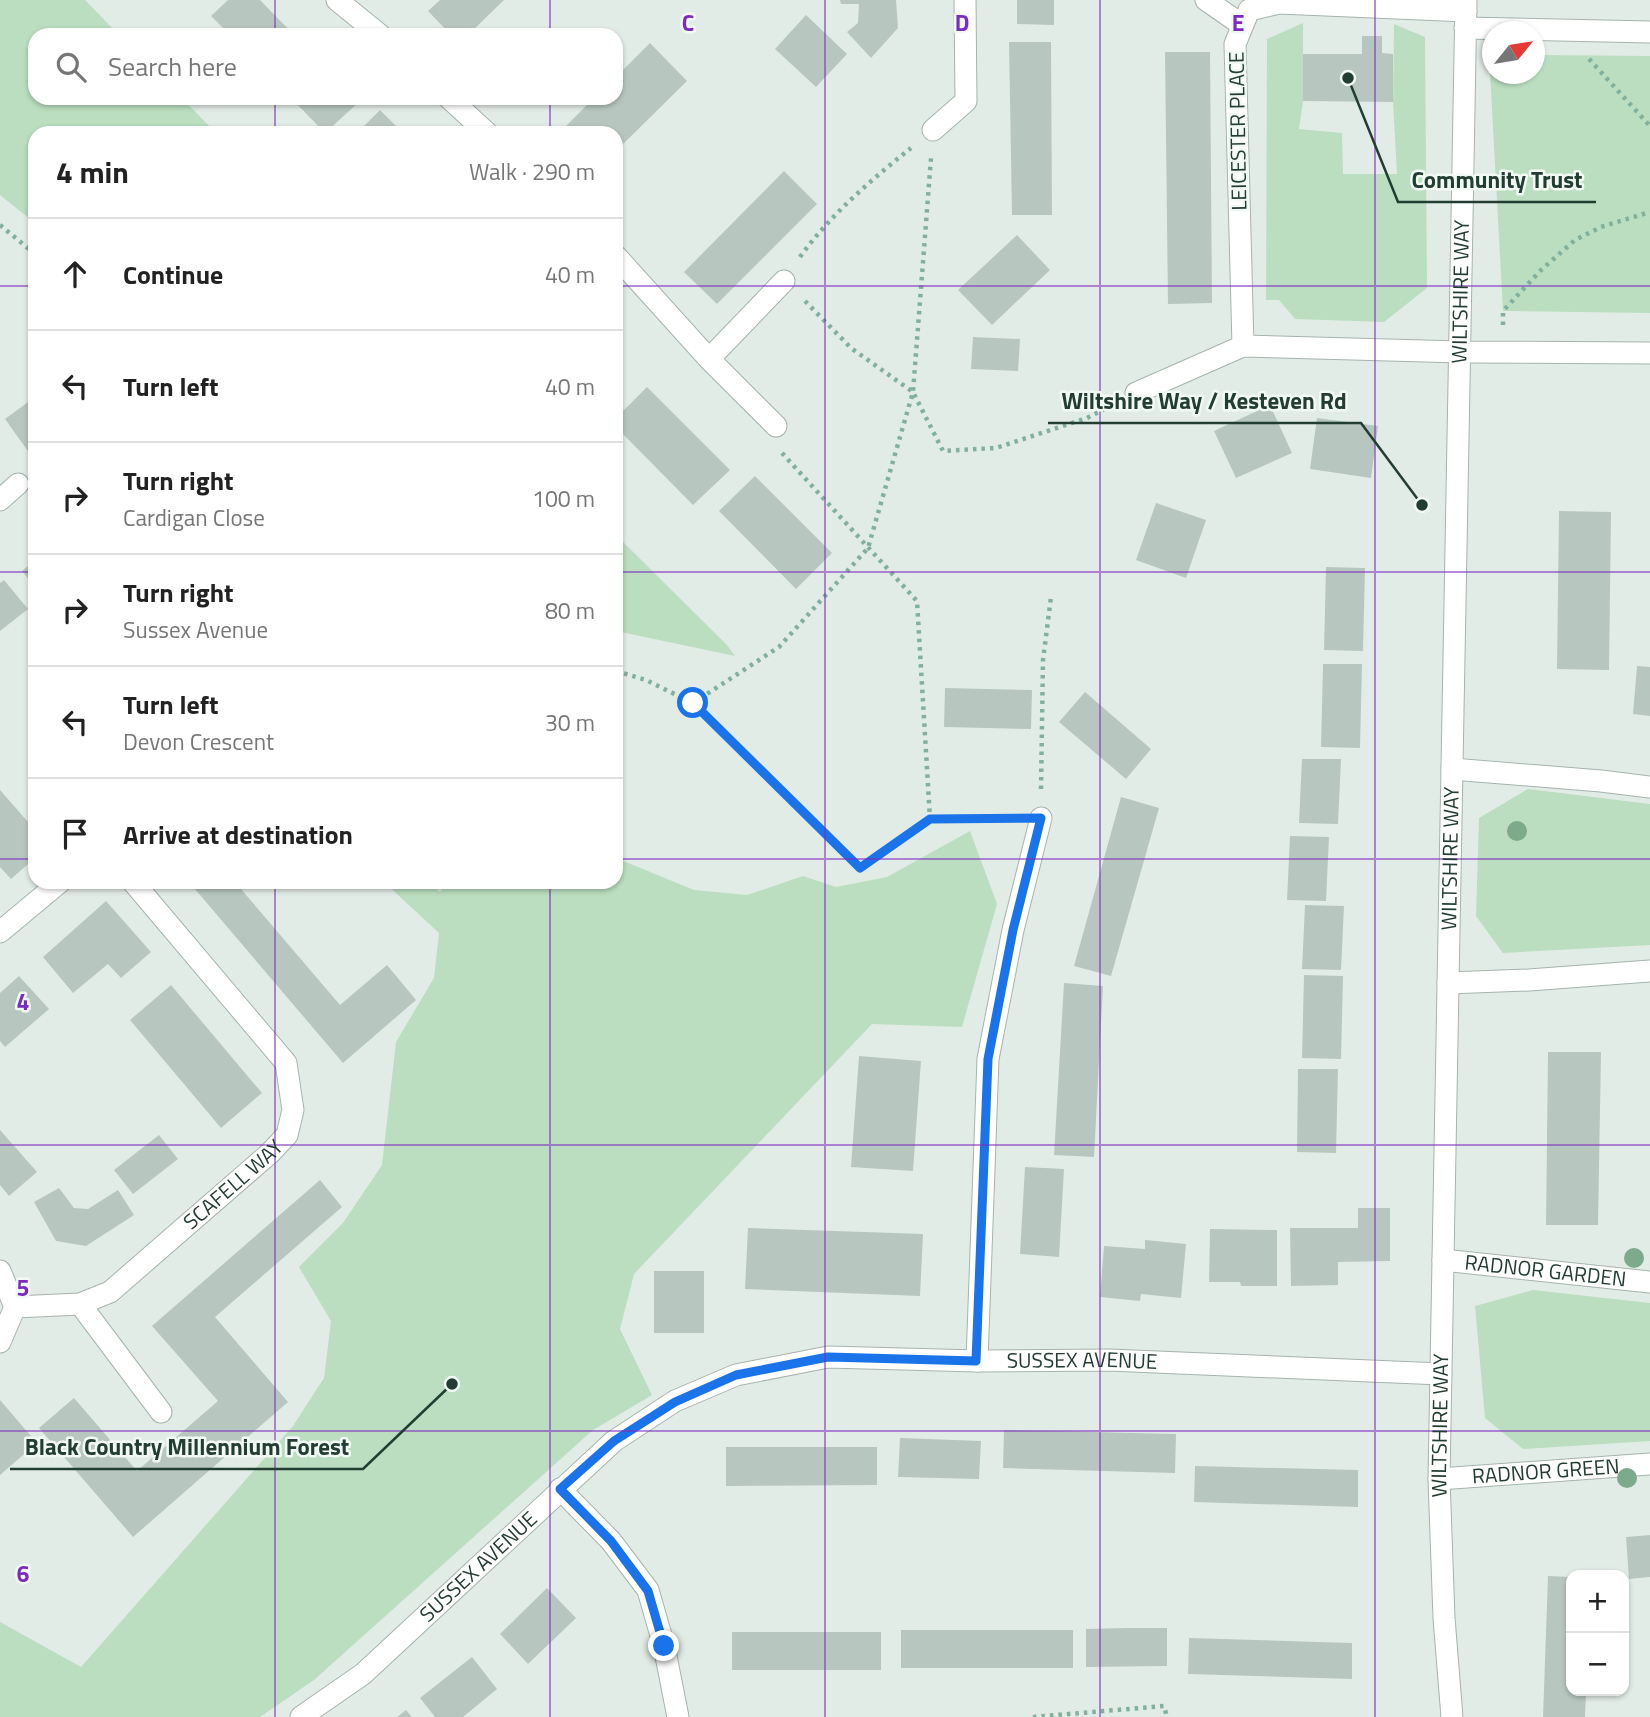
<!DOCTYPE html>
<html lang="en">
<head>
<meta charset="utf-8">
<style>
  :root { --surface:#fff; --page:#f2f2f2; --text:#222; --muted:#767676; --line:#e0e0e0 }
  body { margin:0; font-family:"Titillium Web",sans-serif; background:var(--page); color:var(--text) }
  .controls { position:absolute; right:21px; bottom:21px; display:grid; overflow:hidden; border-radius:14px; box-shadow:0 2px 5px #0004 }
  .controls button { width:63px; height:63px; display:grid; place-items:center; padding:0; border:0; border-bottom:2px solid var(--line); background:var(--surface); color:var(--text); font:35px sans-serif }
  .compass { position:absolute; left:1482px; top:21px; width:63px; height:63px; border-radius:50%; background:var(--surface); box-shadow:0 2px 5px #0004; rotate:60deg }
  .stop { position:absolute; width:21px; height:21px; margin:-16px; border:5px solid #1a73e8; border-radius:50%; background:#fff }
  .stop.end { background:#1a73e8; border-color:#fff; box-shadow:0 2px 7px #0008 }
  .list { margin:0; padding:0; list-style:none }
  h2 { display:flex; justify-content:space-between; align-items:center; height:91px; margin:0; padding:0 28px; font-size:30px }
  h2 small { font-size:23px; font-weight:400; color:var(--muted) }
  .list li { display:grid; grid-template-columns:46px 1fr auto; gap:21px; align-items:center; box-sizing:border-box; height:112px; padding:0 28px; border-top:2px solid var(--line) }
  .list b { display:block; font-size:26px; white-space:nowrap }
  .list p { margin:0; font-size:23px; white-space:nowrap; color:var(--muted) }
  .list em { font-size:23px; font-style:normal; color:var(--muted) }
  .icon { flex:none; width:38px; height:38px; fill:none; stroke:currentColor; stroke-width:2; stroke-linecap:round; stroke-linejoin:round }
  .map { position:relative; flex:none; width:1650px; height:1717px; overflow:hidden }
  .search { position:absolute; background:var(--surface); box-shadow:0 2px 5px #0004; left:28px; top:28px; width:595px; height:77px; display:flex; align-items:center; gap:18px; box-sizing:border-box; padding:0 24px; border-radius:21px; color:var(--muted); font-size:26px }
  .panel { position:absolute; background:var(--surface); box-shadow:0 2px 5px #0004; left:28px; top:126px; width:595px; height:763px; border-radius:21px }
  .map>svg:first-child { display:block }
  .green { fill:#badebf }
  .building { fill:#b7c7bf }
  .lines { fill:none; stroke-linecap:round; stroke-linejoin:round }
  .minor-casing { stroke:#a5b4ac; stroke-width:23 }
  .path { stroke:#82b09c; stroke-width:4.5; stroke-dasharray:3.5 5; stroke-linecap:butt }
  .minor { stroke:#fff; stroke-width:21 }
  .tree { fill:#7daa8a }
  .route { stroke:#1a73e8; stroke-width:9 }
  .grid { fill:none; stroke:#7b2cbf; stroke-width:2; stroke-opacity:0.55 }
  .labels { text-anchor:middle; stroke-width:5; stroke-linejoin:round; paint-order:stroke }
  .street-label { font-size:21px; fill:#223d32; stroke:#f2f9f5 }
  .grid-label { font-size:23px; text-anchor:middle; font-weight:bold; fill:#7b2cbf; stroke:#f2f9f5; stroke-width:5; stroke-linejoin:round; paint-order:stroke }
  .leader { fill:none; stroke:#223d32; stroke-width:2.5 }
  .callout-dot { fill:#223d32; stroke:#f2f9f5; stroke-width:2.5 }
  .callout-label { font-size:23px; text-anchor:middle; font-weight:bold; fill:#223d32; stroke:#f2f9f5; stroke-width:5; stroke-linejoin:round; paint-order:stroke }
</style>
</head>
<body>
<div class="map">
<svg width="1650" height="1717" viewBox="0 0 1650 1717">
  <rect width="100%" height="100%" fill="#e2ece6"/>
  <path class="green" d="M0 0H85L119 35H35V98H182L216 133H35V223L0 195Z
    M1303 23V101L1299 129 1342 133 1343 174H1397L1393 102 1394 24 1425 37 1427 288 1384 322 1295 319 1279 300H1266L1267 39Z
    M1489 54H1492V74H1534L1535 55 1650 56V313L1503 311Z
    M616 535 727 645 735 656 616 631Z
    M1528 789 1650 804V945L1503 953 1476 916 1479 818Z
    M970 831 997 904 962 1027 872 1024 634 1274 620 1329 652 1395 593 1430 314 1680 260 1717H0V1622L81 1667 293 1426 324 1378 331 1321 299 1267 343 1223 382 1165 396 1042 434 978 439 933 384 882H429L440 892 447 882H616V858L694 890 747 895 803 876 836 887 887 877Z
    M1533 1290 1650 1303V1441L1523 1449 1485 1418 1475 1306Z"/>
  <path class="building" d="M228 0H260L294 35H230L211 16Z
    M440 0H504L468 35H451L428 11Z
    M840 0H896L898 28 871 58 847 32 858 23 859 4H841Z
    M1017 0H1054V25L1017 24Z
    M806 15 847 54 816 87 775 49Z
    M1362 36H1382V53L1393 54V102L1303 101V54H1362Z
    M1009 42H1051L1052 215H1012Z
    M650 43 687 81 616 151V133H559L594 98H616V77Z
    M1165 52H1210L1212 303 1168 304Z
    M291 98H356L359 102 325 133Z
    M380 110 403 133H357Z
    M784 171 817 204 717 304 684 272Z
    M1017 235 1050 270 992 325 958 290Z
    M973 337 1020 339 1018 371 971 369Z
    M647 387 730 470 693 505 616 427V418Z
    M35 397V450L30 454 5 419Z
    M1270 405 1292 453 1236 478 1214 431Z
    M1317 418 1378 426 1371 478 1310 469Z
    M755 476 832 553 796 589 719 511Z
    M1156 503 1206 520 1186 578 1136 560Z
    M1559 511 1611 512 1609 670 1557 669Z
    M35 560V587L22 571Z
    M1326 567 1365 568 1363 651 1324 650Z
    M4 580 28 609 0 631V583Z
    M1323 664H1362L1360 748 1321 747Z
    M1637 666 1650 667V716L1633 714Z
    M945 688 1032 690 1031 729 944 727Z
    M1085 692 1151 749 1126 779 1059 722Z
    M1302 759H1341L1338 824 1299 823Z
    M0 790 35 830V858L11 879 0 867Z
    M1121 797 1159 808 1111 976 1074 966Z
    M1290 836 1329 837 1326 901 1287 900Z
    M189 882H235L340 1005 387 965 416 1000 343 1063Z
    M106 901 151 952 121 978 108 964 73 993 43 957Z
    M1305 905 1344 906 1341 970 1302 969Z
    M1304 975 1343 976 1341 1059 1302 1058Z
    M19 976 49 1009 5 1047 0 1041V993Z
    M1064 983 1103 986 1094 1157 1054 1155Z
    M171 985 262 1093 221 1128 130 1020Z
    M1548 1052H1601L1598 1225H1546Z
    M859 1056 921 1061 913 1171 851 1167Z
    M1298 1069H1338L1336 1153 1297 1152Z
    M0 1130 37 1172 9 1196 0 1185Z
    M159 1135 178 1159 133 1194 114 1170Z
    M1025 1167 1064 1169 1059 1257 1020 1254Z
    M320 1180 342 1207 215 1317 288 1402 133 1537 39 1428 74 1398 137 1471 218 1401 152 1326Z
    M59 1188 74 1208 88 1209 118 1190 134 1215 86 1246 56 1241 34 1202Z
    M1358 1208H1390V1261L1338 1262V1285L1291 1286 1290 1228H1358Z
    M748 1228 923 1234 920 1296 745 1289Z
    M1210 1229 1277 1230V1286H1241L1240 1282H1209Z
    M1145 1240 1186 1244 1181 1298 1141 1294 1140 1301 1100 1297 1104 1246 1145 1249Z
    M654 1271H704V1333H654Z
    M0 1400 37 1443 0 1475Z
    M1004 1430 1176 1434 1175 1473 1003 1468Z
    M900 1438 981 1441 979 1479 898 1477Z
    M726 1447H877V1485L726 1486Z
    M1195 1466 1358 1470V1507L1194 1502Z
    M1650 1535V1577L1629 1579 1626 1537Z
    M1548 1576 1571 1577V1691H1586L1585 1717H1543Z
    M547 1588 576 1618 528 1664 500 1634Z
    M1127 1628H1167V1666L1086 1667V1629Z
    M901 1630H1073V1668H901Z
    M732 1632H881V1670H732Z
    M1189 1638 1352 1643V1679L1188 1674Z
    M472 1657 497 1689 463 1717H435L420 1698Z
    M406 1710 412 1717H397Z"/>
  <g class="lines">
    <defs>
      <g id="minor">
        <path d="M337 0 380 35"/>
        <path d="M1206 0 1242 25"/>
        <path d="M1465 28 1650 32"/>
        <path d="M449 98 487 133"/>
        <path d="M933 130 966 101 965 0"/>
        <path d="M616 256 709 359 776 426"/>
        <path d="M1243 346 1235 44 1249 10 1279 3 1466 11"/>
        <path d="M709 359 784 281"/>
        <path d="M1136 393 1243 346 1461 352 1650 353"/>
        <path d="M0 500 18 484"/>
        <path d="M1452 769 1601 781 1650 787"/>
        <path d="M0 932 60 882"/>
        <path d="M1448 983 1529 980 1650 971"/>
        <path id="s1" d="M1443 1260 1650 1282"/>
        <path d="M0 1271 15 1307"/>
        <path d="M80 1304 161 1412"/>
        <path id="s2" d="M0 1342 15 1307 80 1304 110 1292 270 1153 287 1135 293 1110 286 1063 133 882"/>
        <path d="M977 1361 988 1059 1013 930 1041 818"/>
        <path id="s3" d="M1439 1479 1650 1464"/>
        <path d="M560 1489 611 1541 648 1590 664 1646 678 1717"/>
        <path id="s4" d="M301 1717 363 1674 614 1441 675 1401 736 1375 828 1357 977 1361 1109 1360 1441 1374"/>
        <path id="s5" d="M1452 1717 1444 1618 1439 1479 1466 0"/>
      </g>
    </defs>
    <use href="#minor" class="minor-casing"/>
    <path class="path" d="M1589 59 1650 126
      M0 225 35 254
      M800 257C830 215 871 180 911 148
      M805 301 851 348 913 392 943 451 996 448 1087 418 1110 406
      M1503 325V311L1541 270 1575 240 1601 227 1650 212
      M782 453 917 601 930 819
      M616 671 646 680 693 703 860 868 930 819 1012 818
      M693 703 779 647 868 548 913 392 931 158
      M1041 789 1043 660 1051 597
      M1033 1717 1164 1706 1167 1717"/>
    <use href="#minor" class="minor"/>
  </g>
  <g class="tree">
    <circle cx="1517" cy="831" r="10"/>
    <circle cx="1634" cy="1258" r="10"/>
    <circle cx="1627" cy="1478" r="10"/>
  </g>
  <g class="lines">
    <path class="route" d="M664 1646 648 1591 611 1541 560 1489 614 1441 675 1402 736 1375 828 1357 976 1361 988 1059 1013 930 1041 818 930 819 860 868 693 703"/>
  </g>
  <path class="grid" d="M275 0V35M550 0V35M825 0V1717M1100 0V1717M1375 0V1717M275 98V133M550 98V133M0 286H35M616 286H1650M0 572H35M616 572H1650M0 859H35M616 859H1650M275 882V1717M550 882V1717M0 1145H1650M0 1431H1650"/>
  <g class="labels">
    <g class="street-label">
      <text transform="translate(1238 131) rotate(-91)" y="7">LEICESTER PLACE</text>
      <text dy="7" stroke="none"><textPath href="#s5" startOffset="1426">WILTSHIRE WAY</textPath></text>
      <text dy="7" stroke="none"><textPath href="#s5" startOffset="859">WILTSHIRE WAY</textPath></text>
      <text dy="7" stroke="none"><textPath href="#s2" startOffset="299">SCAFELL WAY</textPath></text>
      <text dy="7" stroke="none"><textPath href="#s1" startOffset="103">RADNOR GARDEN</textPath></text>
      <text dy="7" stroke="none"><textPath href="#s4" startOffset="905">SUSSEX AVENUE</textPath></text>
      <text dy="7" stroke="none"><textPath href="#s5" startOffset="292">WILTSHIRE WAY</textPath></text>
      <text dy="7" stroke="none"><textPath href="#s3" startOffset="107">RADNOR GREEN</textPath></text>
      <text dy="7" stroke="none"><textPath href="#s4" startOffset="233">SUSSEX AVENUE</textPath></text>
    </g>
  </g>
  <g class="grid-label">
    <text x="688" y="31">C</text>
    <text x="962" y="31">D</text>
    <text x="1238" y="31">E</text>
    <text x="23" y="1010">4</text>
    <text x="23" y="1296">5</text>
    <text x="23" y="1582">6</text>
  </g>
  <path class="leader" d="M1348 78L1398 202H1596M1422 505L1361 423H1048M452 1384L363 1469H10"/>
  <g class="callout-dot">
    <circle cx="1348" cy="78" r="7"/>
    <circle cx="1422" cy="505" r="7"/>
    <circle cx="452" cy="1384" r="7"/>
  </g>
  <g class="callout-label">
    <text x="1497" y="188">Community Trust</text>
    <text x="1204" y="409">Wiltshire Way / Kesteven Rd</text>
    <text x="187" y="1455">Black Country Millennium Forest</text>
  </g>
</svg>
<div class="controls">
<button>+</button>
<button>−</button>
</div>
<svg class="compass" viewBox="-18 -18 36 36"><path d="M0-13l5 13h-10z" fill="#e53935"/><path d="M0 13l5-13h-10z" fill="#767676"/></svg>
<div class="stop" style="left:693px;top:703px"></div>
<div class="stop end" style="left:664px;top:1646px"></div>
<div class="search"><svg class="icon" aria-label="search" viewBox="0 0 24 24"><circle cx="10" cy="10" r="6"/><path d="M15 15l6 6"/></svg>Search here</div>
<section class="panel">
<h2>4 min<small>Walk · 290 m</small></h2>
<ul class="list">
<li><svg class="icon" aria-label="ahead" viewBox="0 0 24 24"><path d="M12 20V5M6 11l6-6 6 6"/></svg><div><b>Continue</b></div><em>40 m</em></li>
<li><svg class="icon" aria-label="left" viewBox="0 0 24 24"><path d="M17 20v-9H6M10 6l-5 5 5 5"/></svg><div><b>Turn left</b></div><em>40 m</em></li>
<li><svg class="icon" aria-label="right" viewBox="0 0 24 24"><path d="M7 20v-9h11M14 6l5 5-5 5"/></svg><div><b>Turn right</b><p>Cardigan Close</p></div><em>100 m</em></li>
<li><svg class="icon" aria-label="right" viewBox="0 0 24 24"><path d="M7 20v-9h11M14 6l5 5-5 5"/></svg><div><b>Turn right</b><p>Sussex Avenue</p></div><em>80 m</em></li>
<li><svg class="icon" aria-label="left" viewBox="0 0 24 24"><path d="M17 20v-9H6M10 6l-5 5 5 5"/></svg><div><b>Turn left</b><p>Devon Crescent</p></div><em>30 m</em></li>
<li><svg class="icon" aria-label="arrive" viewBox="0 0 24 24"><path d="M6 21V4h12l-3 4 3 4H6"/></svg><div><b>Arrive at destination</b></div></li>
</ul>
</section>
</div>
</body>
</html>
